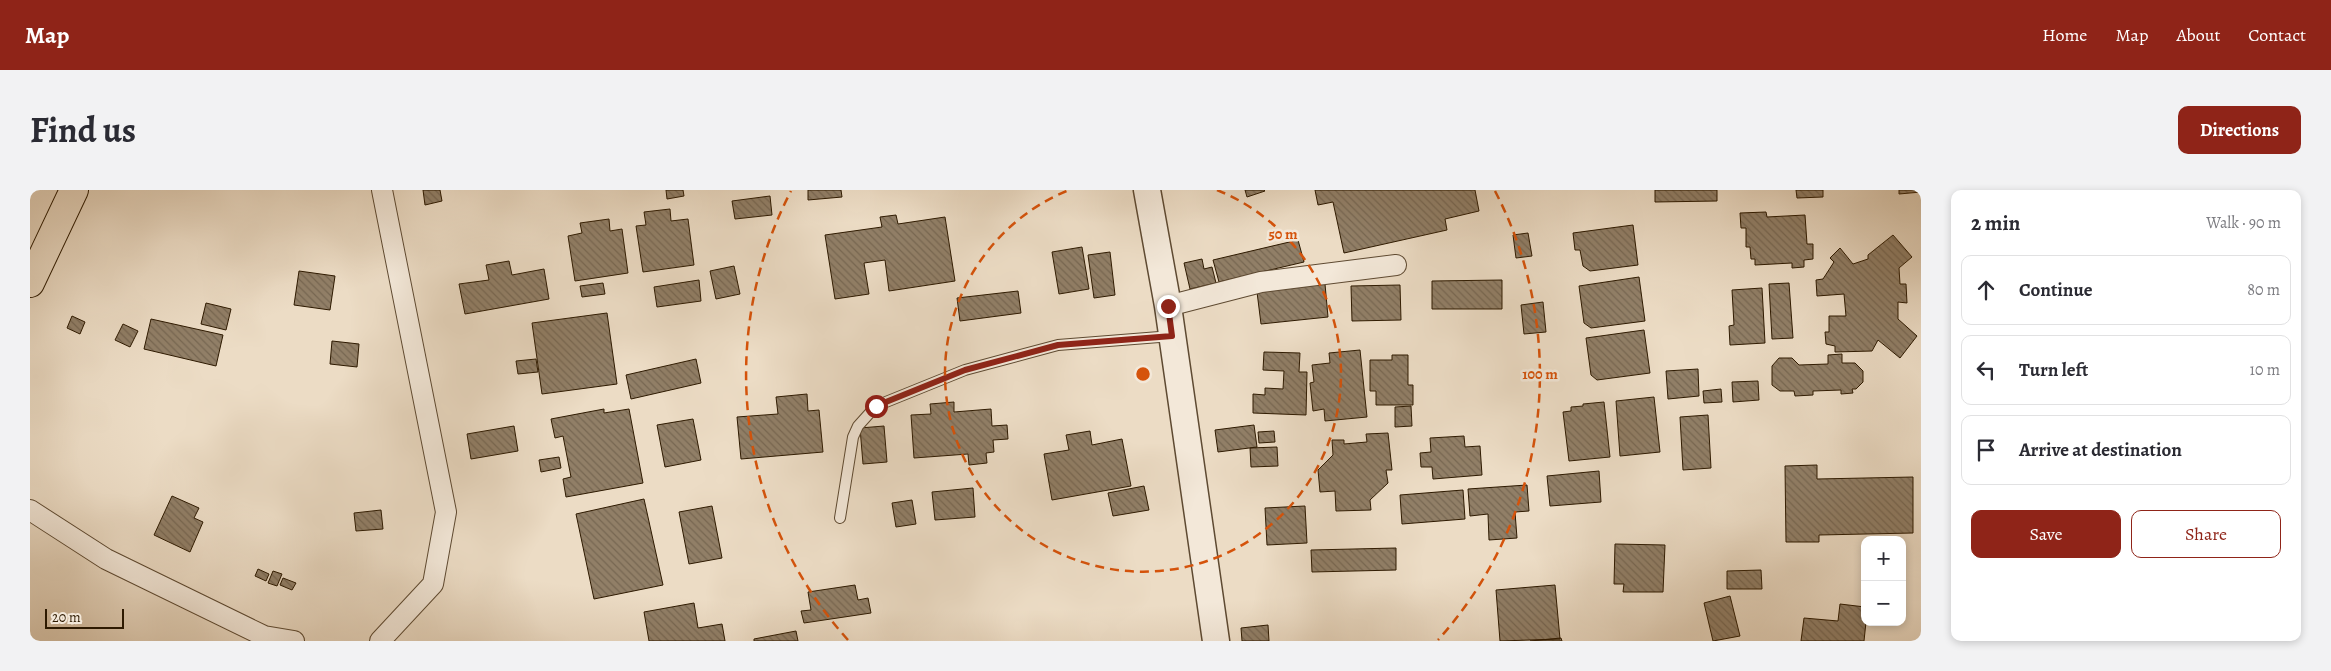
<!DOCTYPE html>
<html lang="en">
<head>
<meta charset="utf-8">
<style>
  :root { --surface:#fff; --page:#f2f2f3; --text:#2b2b33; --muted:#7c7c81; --line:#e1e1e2; --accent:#8f2418 }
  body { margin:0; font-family:Alegreya,serif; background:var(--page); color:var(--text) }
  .controls { position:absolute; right:15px; bottom:15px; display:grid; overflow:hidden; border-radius:10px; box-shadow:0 2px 8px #0003 }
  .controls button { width:45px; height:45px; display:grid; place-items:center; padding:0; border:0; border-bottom:1px solid var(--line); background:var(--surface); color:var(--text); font:25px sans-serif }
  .scale { position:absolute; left:15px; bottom:12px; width:79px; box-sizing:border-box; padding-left:5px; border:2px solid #2e1a01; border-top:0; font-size:14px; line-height:18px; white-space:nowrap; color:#2e1a01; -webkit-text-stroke:4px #f3e8d9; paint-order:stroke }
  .stop { position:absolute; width:15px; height:15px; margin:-11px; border:4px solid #8f2418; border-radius:50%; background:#fff }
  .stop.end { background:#8f2418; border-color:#fff; box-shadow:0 1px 5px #0008 }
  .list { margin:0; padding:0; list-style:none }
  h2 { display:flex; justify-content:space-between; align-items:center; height:65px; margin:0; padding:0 20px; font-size:21px }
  h2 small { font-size:16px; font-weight:400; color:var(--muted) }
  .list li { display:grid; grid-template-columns:32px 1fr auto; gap:15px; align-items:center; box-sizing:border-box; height:70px; margin:0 10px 10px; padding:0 10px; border:1px solid var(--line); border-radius:10px }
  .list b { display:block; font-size:19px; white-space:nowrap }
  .list em { font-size:16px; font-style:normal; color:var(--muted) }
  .actions { display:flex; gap:10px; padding:15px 20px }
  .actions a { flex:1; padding:11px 0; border:1px solid var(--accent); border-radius:10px; text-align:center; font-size:18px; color:var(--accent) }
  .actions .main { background:var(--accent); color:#fff }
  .icon { flex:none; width:28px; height:28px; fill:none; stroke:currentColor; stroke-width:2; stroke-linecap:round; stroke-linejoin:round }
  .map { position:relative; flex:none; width:1891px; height:451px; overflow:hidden; border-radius:10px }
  header { display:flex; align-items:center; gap:30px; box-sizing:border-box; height:70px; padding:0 25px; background:var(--accent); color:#fff }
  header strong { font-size:24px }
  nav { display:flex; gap:28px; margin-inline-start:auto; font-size:18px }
  .intro { display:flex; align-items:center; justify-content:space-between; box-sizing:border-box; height:120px; padding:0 30px }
  h1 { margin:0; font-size:35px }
  .button { padding:12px 22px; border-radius:10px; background:var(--accent); color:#fff; font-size:18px; font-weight:700 }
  main { display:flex; gap:30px; padding:0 30px }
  aside { flex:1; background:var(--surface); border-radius:10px; box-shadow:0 2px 8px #0003 }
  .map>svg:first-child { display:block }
  .building { fill:url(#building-back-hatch); stroke:#2e1a01 }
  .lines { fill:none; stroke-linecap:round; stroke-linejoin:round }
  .service-casing { stroke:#5e4a32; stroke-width:12 }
  .minor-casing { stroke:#5e4a32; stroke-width:22 }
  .tertiary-casing { stroke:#5e4a32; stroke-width:29 }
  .primary-casing { stroke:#2e1a01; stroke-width:30 }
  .service { stroke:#f3e8d9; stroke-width:10 }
  .minor { stroke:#f3e8d9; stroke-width:20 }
  .tertiary { stroke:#f3e8d9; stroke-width:26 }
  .primary { stroke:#ecdcc5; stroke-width:28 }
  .route { stroke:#8f2418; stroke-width:6 }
  .ring { fill:none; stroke:#d5530b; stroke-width:2.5; stroke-dasharray:9 6 }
  .centre { fill:#d5530b; stroke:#f3e8d9; stroke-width:2.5 }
  .ring-label { font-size:15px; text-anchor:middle; font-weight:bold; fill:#d5530b; stroke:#f3e8d9; stroke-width:5; stroke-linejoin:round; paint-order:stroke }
</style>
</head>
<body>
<header>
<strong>Map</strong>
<nav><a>Home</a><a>Map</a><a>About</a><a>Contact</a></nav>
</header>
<div class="intro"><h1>Find us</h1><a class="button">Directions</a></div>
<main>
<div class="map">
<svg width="1891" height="451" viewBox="0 0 1891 451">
  <defs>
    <pattern id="building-back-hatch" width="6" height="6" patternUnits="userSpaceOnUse" patternTransform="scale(1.25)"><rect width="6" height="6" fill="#917f67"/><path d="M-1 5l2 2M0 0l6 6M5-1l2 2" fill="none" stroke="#776752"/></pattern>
  </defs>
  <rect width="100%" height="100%" fill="#ecdcc5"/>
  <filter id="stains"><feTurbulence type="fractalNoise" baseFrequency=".004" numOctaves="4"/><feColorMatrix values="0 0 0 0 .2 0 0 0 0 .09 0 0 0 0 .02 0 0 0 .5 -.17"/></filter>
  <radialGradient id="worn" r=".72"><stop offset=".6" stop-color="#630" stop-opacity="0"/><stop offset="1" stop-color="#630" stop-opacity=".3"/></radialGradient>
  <path class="building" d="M393 0H410L412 11 395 15Z
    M636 0H653L654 6 637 9Z
    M778 0H811L812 7 778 10Z
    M1215 0H1234L1235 1 1217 7Z
    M1285 0H1445L1449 21 1415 29 1417 40 1314 63 1303 12 1288 15Z
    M1625 0H1687V11L1625 12Z
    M1766 0H1793V7L1767 8Z
    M1869 0H1891V2L1869 4Z
    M740 6 742 25 705 29 702 11Z
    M640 19 641 31 658 29 664 75 613 82 606 36 616 35 614 22Z
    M1736 22 1737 27 1775 25 1777 54H1783V69L1774 70V77L1762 78V73L1725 75V69H1721L1720 57H1716V38H1711L1710 23Z
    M866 25 868 34 915 27 925 91 859 101 855 70 834 73 839 104 805 109 795 45 852 37 850 27Z
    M579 29 580 41 592 39 598 83 545 91 538 46 552 43 550 33Z
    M1603 35 1608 75 1560 81 1553 76 1550 60H1545L1543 43Z
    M1498 43 1502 66 1486 68 1483 45Z
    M1863 45 1882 67 1869 78 1870 94H1876L1877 113 1868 112V129L1887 146 1870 168 1848 150 1842 161 1805 162V156L1796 154 1795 142H1799V126H1816L1814 104 1787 106 1786 90 1793 89 1804 72 1800 68 1810 58 1823 74 1838 69V65Z
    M1268 50 1274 72 1189 92 1183 70Z
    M1052 57 1059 99 1029 104 1022 62Z
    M1080 62 1085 105 1064 108 1058 65Z
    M1172 69 1174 79 1182 77 1186 93 1160 99 1154 73Z
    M479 71 482 85 514 79 519 109 435 124 429 94 459 90 456 75Z
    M704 76 710 104 686 109 680 81Z
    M269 81 305 86 300 120 264 115Z
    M1609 87 1615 131 1561 138 1554 133 1549 96Z
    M669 90 671 111 627 117 624 97Z
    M1472 90V119H1402V91Z
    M573 93 575 104 552 107 550 96Z
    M1759 93 1763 148 1742 149 1739 94Z
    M1295 94 1298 127 1231 134 1227 102Z
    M1370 95 1371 130 1322 131 1321 96Z
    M1732 98 1735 153 1700 155 1699 136 1704 135 1702 100Z
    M988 101 991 123 930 131 927 108Z
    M1513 112 1516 142 1494 144 1491 115Z
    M176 113 201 119 196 140 171 134Z
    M577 123 587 194 512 204 502 133Z
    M42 126 55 132 50 144 37 138Z
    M121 129 193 145 186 176 114 159Z
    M93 134 108 141 100 157 85 150Z
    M1614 140 1620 183 1567 190 1561 185 1556 148Z
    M302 151 329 154 327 177 300 174Z
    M1330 160 1337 227 1295 231 1294 219 1283 221 1280 193 1284 192 1282 175 1300 173 1299 163Z
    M1234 162 1270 163 1269 182H1277L1276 225 1223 223V204L1235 205V198L1253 199 1254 181 1233 180Z
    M1812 164V173H1825L1833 181V192L1826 199H1822L1823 203 1811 204V200L1783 201V205L1765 206 1764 201H1750L1742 195V176L1749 168H1762L1769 175 1798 174V165Z
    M1362 165H1378V195H1383V215H1346V201H1340V170H1362Z
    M506 169 508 182 488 184 486 171Z
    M666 169 671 193 601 209 596 185Z
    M1668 179 1669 206 1638 209 1636 181Z
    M1728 191 1729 210 1703 212 1702 192Z
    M1691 199 1692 212 1674 213 1673 201Z
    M777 204 778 221 789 220 793 262 711 269 707 227 748 224 746 207Z
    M1624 207 1630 262 1590 266 1586 211Z
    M924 212V222L961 219 962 236 977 235 978 249 963 250 964 262 956 263 957 273 939 275 938 264 884 268 881 225 901 224 900 214Z
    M1574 212 1580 267 1539 271 1533 222 1541 221V217L1553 216V214Z
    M1381 216 1382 236 1365 237V217Z
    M574 219V223L599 219 613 293 536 307 533 289 541 287 533 246 525 248 521 229Z
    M1678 225 1681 278 1653 280 1650 227Z
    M663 229 671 270 635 277 627 235Z
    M1224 235 1227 257 1188 262 1185 240Z
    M484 236 488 261 441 269 437 244Z
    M854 236 857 272 833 274 830 238Z
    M1060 241 1062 255 1092 249 1101 296 1022 310 1014 264 1039 260 1036 245Z
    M1244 241 1245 252 1229 253 1228 242Z
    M1358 243 1362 280H1356L1358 293 1340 310 1341 320 1306 321 1305 301 1290 302 1288 280 1303 265 1302 250H1314V254L1337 252 1336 244Z
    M1434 246 1435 257 1450 256 1452 285 1403 289 1402 277H1391L1390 263 1401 262 1400 248Z
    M1247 257 1248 276 1221 277 1220 258Z
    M529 267 531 278 511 282 509 270Z
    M1787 275V289L1883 287V343L1789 345V352H1756L1755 276Z
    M1569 281 1571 312 1520 316 1517 286Z
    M1497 295 1499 321 1485 322 1487 348 1459 350 1458 324 1440 326 1438 299Z
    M1114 296 1119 320 1083 326 1078 303Z
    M943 298 945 327 905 330 902 302Z
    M1433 300 1435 329 1372 334 1370 305Z
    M142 306 169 318 164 328 173 332 160 362 124 345Z
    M614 309 633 395 564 409 546 324Z
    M882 310 886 334 866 337 862 313Z
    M682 316 692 368 659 374 649 322Z
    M1275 316 1277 353 1237 355 1235 318Z
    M351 320 353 339 326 341 324 323Z
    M1585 354 1635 355 1633 402H1593L1594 394H1584Z
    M1366 358V380L1282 382 1281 360Z
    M228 379 239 384 236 391 225 386Z
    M1731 380 1732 399H1697V381Z
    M243 381 252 384 247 396 238 393Z
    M253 388 266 393 262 400 250 395Z
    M825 395 828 410 838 408 841 423 774 433 771 421 781 420 778 402Z
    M1525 395 1530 449 1470 451 1466 400Z
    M1700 406 1710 446 1683 451 1674 413Z
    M664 413 668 438 692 434 695 451H619L614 422Z
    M1810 414 1835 417V432H1836L1834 451H1771L1774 428 1808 431Z
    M1238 435 1239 451H1212L1211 438Z
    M766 441 768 451H724V449Z
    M1531 448 1532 451H1500Z"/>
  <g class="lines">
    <defs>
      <path id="service" d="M810 328 823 247 828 236 846 216 935 180 1028 155 1142 146"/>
      <path id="minor" d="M1138 116 1231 92 1366 75
        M0 320 76 369 234 446 264 451
        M350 451 403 394 416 322 352 0"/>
      <path id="tertiary" d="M1117 0 1138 116 1186 451"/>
      <path id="primary" d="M0 93 44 0"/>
    </defs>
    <use href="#service" class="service-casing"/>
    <use href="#minor" class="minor-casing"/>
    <use href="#tertiary" class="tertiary-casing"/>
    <use href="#primary" class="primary-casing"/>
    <use href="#service" class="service"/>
    <use href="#minor" class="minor"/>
    <use href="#tertiary" class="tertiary"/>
    <use href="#primary" class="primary"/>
  </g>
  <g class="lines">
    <path class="route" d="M846 216 935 180 1028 155 1142 146 1138 116"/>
  </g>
  <g class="ring">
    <path d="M1187 0A198 198 0 1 1 1039 0"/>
    <path d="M818 450A397 397 0 0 1 761 1M1465 1A397 397 0 0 1 1408 450"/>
  </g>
  <circle cx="1113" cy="184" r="8" class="centre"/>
  <g class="ring-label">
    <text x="1253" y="49">50 m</text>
    <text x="1510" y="189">100 m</text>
  </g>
  <rect width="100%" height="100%" filter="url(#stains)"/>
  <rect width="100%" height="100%" fill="url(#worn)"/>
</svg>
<div class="controls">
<button>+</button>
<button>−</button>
</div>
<div class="scale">20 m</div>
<div class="stop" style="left:846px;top:216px"></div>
<div class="stop end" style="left:1138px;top:116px"></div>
</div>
<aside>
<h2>2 min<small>Walk · 90 m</small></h2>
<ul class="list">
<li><svg class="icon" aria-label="ahead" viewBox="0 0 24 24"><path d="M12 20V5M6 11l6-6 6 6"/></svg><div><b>Continue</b></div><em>80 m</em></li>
<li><svg class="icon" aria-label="left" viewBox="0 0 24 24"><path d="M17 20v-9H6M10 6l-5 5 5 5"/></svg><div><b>Turn left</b></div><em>10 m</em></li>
<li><svg class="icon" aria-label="arrive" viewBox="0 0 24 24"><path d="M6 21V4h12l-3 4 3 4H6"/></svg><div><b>Arrive at destination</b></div></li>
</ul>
<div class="actions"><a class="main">Save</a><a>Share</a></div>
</aside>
</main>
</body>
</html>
